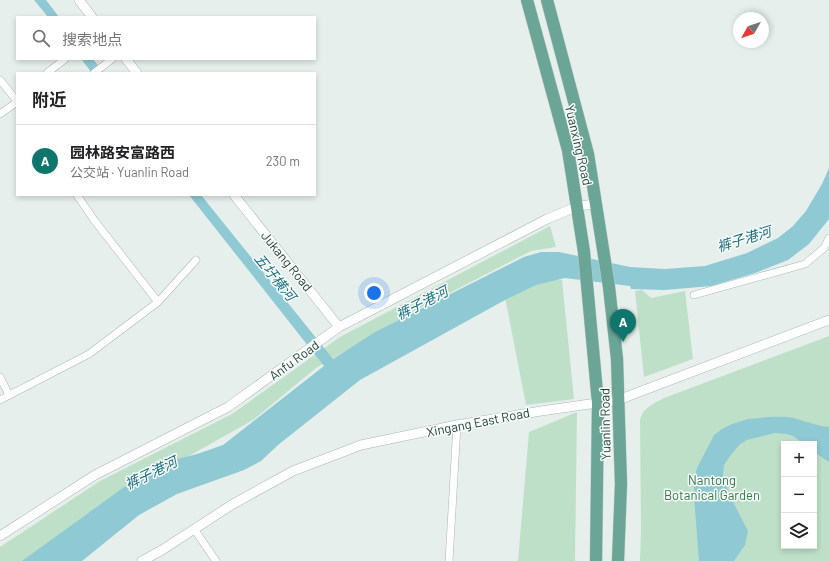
<!DOCTYPE html>
<html lang="zh">
<head>
<meta charset="utf-8">
<style>
  :root { --surface:#fff; --page:#f2f2f2; --text:#202124; --muted:#757577; --line:#e0e0e0; --accent:#0f766e }
  body { margin:0; font-family:Barlow,"Noto Sans SC",sans-serif; background:var(--page); color:var(--text) }
  .controls { position:absolute; right:12px; bottom:12px; display:grid; overflow:hidden; border-radius:0px; box-shadow:0 2px 6px #0003 }
  .controls button { width:36px; height:36px; display:grid; place-items:center; padding:0; border:0; border-bottom:1px solid var(--line); background:var(--surface); color:var(--text); font:20px sans-serif }
  .compass { position:absolute; left:733px; top:12px; width:36px; height:36px; border-radius:50%; background:var(--surface); box-shadow:0 2px 6px #0003; rotate:230deg }
  .you { position:absolute; left:374px; top:293px; width:14px; height:14px; margin:-10px; border:3px solid #fff; border-radius:50%; background:#1a73e8; box-shadow:0 0 0 6px #1a73e833 }
  .badge { display:grid; place-items:center; width:26px; height:26px; border-radius:50%; background:var(--accent); color:#fff; font-size:13px; font-weight:700 }
  .pin { position:absolute; translate:-50% -33px; filter:drop-shadow(0 1px 2px #0008) }
  .pin::after { content:''; position:absolute; top:21px; width:14px; height:12px; background:inherit; clip-path:polygon(0 0,100% 0,50% 100%) }
  .list { margin:0; padding:0; list-style:none }
  h2 { display:flex; justify-content:space-between; align-items:center; height:52px; margin:0; padding:0 16px; font-size:17px }
  h2 small { font-size:13px; font-weight:400; color:var(--muted) }
  .list li { display:grid; grid-template-columns:26px 1fr auto; gap:12px; align-items:center; box-sizing:border-box; height:72px; padding:0 16px; border-top:1px solid var(--line) }
  .list b { display:block; font-size:15px; white-space:nowrap }
  .list p { margin:0; font-size:13px; white-space:nowrap; color:var(--muted) }
  .list em { font-size:13px; font-style:normal; color:var(--muted) }
  .icon { flex:none; width:22px; height:22px; fill:none; stroke:currentColor; stroke-width:2; stroke-linecap:round; stroke-linejoin:round }
  .map { position:relative; flex:none; width:829px; height:561px; overflow:hidden }
  .search { position:absolute; background:var(--surface); box-shadow:0 2px 6px #0003; left:16px; top:16px; width:300px; height:44px; display:flex; align-items:center; gap:10px; box-sizing:border-box; padding:0 14px; border-radius:0px; color:var(--muted); font-size:15px }
  .panel { position:absolute; background:var(--surface); box-shadow:0 2px 6px #0003; left:16px; top:72px; width:300px; height:124px; border-radius:0px }
  .map>svg:first-child { display:block }
  .green { fill:#bfe0c8; fill-rule:evenodd }
  .water { fill:#8ec9d4 }
  .lines { fill:none; stroke-linecap:round; stroke-linejoin:round }
  .minor-casing { stroke:#a8b8b2; stroke-width:8 }
  .tertiary-casing { stroke:#a8b8b2; stroke-width:10 }
  .primary-casing { stroke:#c2cac8; stroke-width:13 }
  .minor { stroke:#fff; stroke-width:7 }
  .tertiary { stroke:#fff; stroke-width:9 }
  .primary { stroke:#6aa596; stroke-width:12 }
  .labels { text-anchor:middle; stroke-width:3; stroke-linejoin:round; paint-order:stroke }
  .street-label { font-size:13px; fill:#24423a; stroke:#f7fbf9 }
  .park-label { font-size:13px; fill:#2d7a4b; stroke:#f7fbf9 }
  .water-label { font-size:14px; font-style:italic; fill:#1c6f80; stroke:#f7fbf9 }
</style>
</head>
<body>
<div class="map">
<svg width="829" height="561" viewBox="0 0 829 561">
  <rect width="100%" height="100%" fill="#e6efeb"/>
  <path class="green" d="M550 226 556 247 531 251 407 315 316 368 253 420 155 475 35 561H0V547L100 481 232 414 340 337Z
    M535 278 562 280 574 399 526 405 504 292Z
    M642 290 651 298 685 291 693 359 644 377 635 291Z
    M829 336V561H640L641 531 640 421C642 408 653 404 664 398ZM784 444H814V546H784Z
    M577 412 575 561H518L529 432Z"/>
  <path class="water" d="M34 0H46L59 17H48Z
    M81 59H93L104 73H92Z
    M829 168V219L809 244 788 260 755 273 711 286 665 290 631 289 630 286 565 278 536 285 505 300 360 380 278 445 261 461 244 470 177 494 139 515 82 561H22L127 485 170 461 197 454 223 445 324 366 189 195H201L333 359 375 332 524 257 541 252H559L630 267 665 269 705 266 747 253 778 238 793 226 806 211 822 184Z
    M768 417C778 417 788 416 797 419 808 422 817 426 829 427V462L814 452V444H804L793 436 786 434 775 433 747 440 740 444 730 456 724 465 723 477 731 498 748 531 745 545 734 561H699L694 497V479L697 468 714 435 722 429 732 424 748 419Z"/>
  <g class="lines">
    <defs>
      <path id="minor" d="M47 73 65 59
        M94 73 112 59
        M0 80 17 101
        M0 114 17 102
        M77 195 94 220 158 302
        M694 295 805 264 824 248 829 238
        M0 377 9 395
        M0 400 89 354 158 302 196 260
        M194 529 216 561
        M449 561 457 425"/>
      <path id="tertiary" d="M79 0 92 17
        M126 59 137 73
        M234 195 339 327
        M0 536 95 475 228 407 339 327 547 219 578 206 596 204
        M142 561 162 550 233 504 293 471 361 445 457 425 541 411 618 400 829 320"/>
      <path id="primary" d="M527 0 568 150 584 252 598 403 596 561
        M547 0 588 154 609 287 617 359 621 484 618 561"/>
    </defs>
    <use href="#minor" class="minor-casing"/>
    <use href="#tertiary" class="tertiary-casing"/>
    <use href="#primary" class="primary-casing"/>
    <use href="#minor" class="minor"/>
    <use href="#tertiary" class="tertiary"/>
    <use href="#primary" class="primary"/>
  </g>
  <g class="labels">
    <g class="street-label">
      <text transform="translate(579 145) rotate(77)" y="5">Yuanxing Road</text>
      <text transform="translate(287 261) rotate(51)" y="5">Jukang Road</text>
      <text transform="translate(294 360) rotate(-36)" y="5">Anfu Road</text>
      <text transform="translate(478 422) rotate(-11)" y="5">Xingang East Road</text>
      <text transform="translate(605 424) rotate(-91)" y="5">Yuanlin Road</text>
    </g>
    <g class="park-label">
      <text x="712" y="485">Nantong<tspan x="712" dy="15">Botanical Garden</tspan></text>
    </g>
    <g class="water-label">
      <text transform="translate(744 239) rotate(-17)" y="5">裤子港河</text>
      <text transform="translate(275 277) rotate(51)" y="5">五圩横河</text>
      <text transform="translate(422 303) rotate(-27)" y="5">裤子港河</text>
      <text transform="translate(151 473) rotate(-26)" y="5">裤子港河</text>
    </g>
  </g>
</svg>
<div class="controls">
<button>+</button>
<button>−</button>
<button><svg class="icon" aria-label="layers" viewBox="0 0 24 24"><path d="M12 4l9 5-9 5-9-5zM3 14l9 5 9-5"/></svg></button>
</div>
<svg class="compass" viewBox="-18 -18 36 36"><path d="M0-13l5 13h-10z" fill="#e53935"/><path d="M0 13l5-13h-10z" fill="#757577"/></svg>
<div class="you"></div>
<div class="pin badge" style="left:623px;top:342px">A</div>
<div class="search"><svg class="icon" aria-label="search" viewBox="0 0 24 24"><circle cx="10" cy="10" r="6"/><path d="M15 15l6 6"/></svg>搜索地点</div>
<section class="panel">
<h2>附近<small></small></h2>
<ul class="list">
<li><span class="badge">A</span><div><b>园林路安富路西</b><p>公交站 · Yuanlin Road</p></div><em>230 m</em></li>
</ul>
</section>
</div>
</body>
</html>
